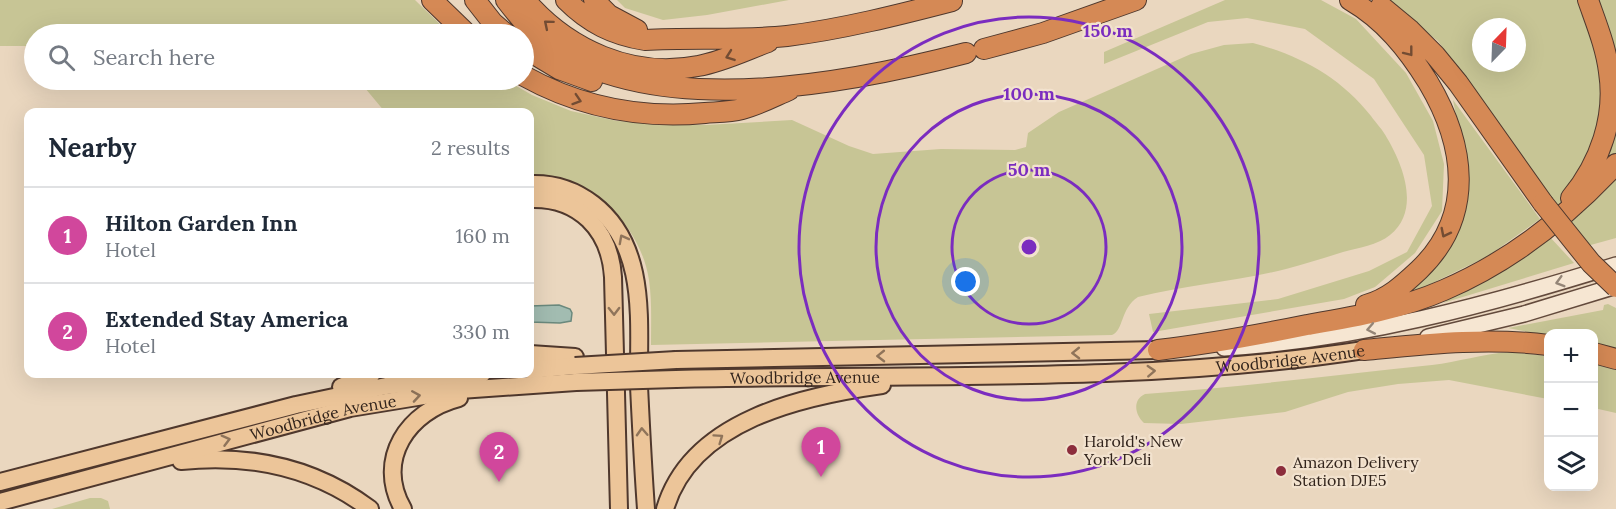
<!DOCTYPE html>
<html lang="en">
<head>
<meta charset="utf-8">
<style>
  :root { --surface:#fff; --page:#f2f2f3; --text:#1f2937; --muted:#747a83; --line:#e0e1e3; --accent:#ea580c }
  body { margin:0; font-family:Lora,serif; background:var(--page); color:var(--text) }
  .controls { position:absolute; right:18px; bottom:18px; display:grid; overflow:hidden; border-radius:12px; box-shadow:0 6px 24px #0002 }
  .controls button { width:54px; height:54px; display:grid; place-items:center; padding:0; border:0; border-bottom:2px solid var(--line); background:var(--surface); color:var(--text); font:30px sans-serif }
  .compass { position:absolute; left:1472px; top:18px; width:54px; height:54px; border-radius:50%; background:var(--surface); box-shadow:0 6px 24px #0002; rotate:23deg }
  .you { position:absolute; left:966px; top:282px; width:21px; height:21px; margin:-15px; border:4px solid #fff; border-radius:50%; background:#1a73e8; box-shadow:0 0 0 9px #1a73e833 }
  .badge { display:grid; place-items:center; width:39px; height:39px; border-radius:50%; background:var(--accent); color:#fff; font-size:20px; font-weight:700 }
  .pin { position:absolute; translate:-50% -50px; filter:drop-shadow(0 2px 3px #0008) }
  .pin::after { content:''; position:absolute; top:32px; width:21px; height:18px; background:inherit; clip-path:polygon(0 0,100% 0,50% 100%) }
  .list { margin:0; padding:0; list-style:none }
  h2 { display:flex; justify-content:space-between; align-items:center; height:78px; margin:0; padding:0 24px; font-size:26px }
  h2 small { font-size:20px; font-weight:400; color:var(--muted) }
  .list li { display:grid; grid-template-columns:39px 1fr auto; gap:18px; align-items:center; box-sizing:border-box; height:96px; padding:0 24px; border-top:2px solid var(--line) }
  .list b { display:block; font-size:22px; white-space:nowrap }
  .list p { margin:0; font-size:20px; white-space:nowrap; color:var(--muted) }
  .list em { font-size:20px; font-style:normal; color:var(--muted) }
  .icon { flex:none; width:33px; height:33px; fill:none; stroke:currentColor; stroke-width:2; stroke-linecap:round; stroke-linejoin:round }
  .map { position:relative; flex:none; width:1616px; height:509px; overflow:hidden }
  .search { position:absolute; background:var(--surface); box-shadow:0 6px 24px #0002; left:24px; top:24px; width:510px; height:66px; display:flex; align-items:center; gap:15px; box-sizing:border-box; padding:0 21px; border-radius:33px; color:var(--muted); font-size:22px }
  .panel { position:absolute; background:var(--surface); box-shadow:0 6px 24px #0002; left:24px; top:108px; width:510px; height:270px; border-radius:12px }
  .map>svg:first-child { display:block }
  .green { fill:#c7c595; fill-rule:evenodd }
  .water { fill:#a2bcb1; stroke:#6a897d; stroke-width:1.5 }
  .lines { fill:none; stroke-linecap:round; stroke-linejoin:round }
  .secondary-casing { stroke:#634a3c; stroke-width:18 }
  .primary-casing { stroke:#4f382d; stroke-width:20 }
  .highway-casing { stroke:#4f382d; stroke-width:22 }
  .secondary { stroke:#f6e6d2; stroke-width:15 }
  .primary { stroke:#ecc599; stroke-width:16 }
  .highway { stroke:#d58955; stroke-width:20 }
  .primary-bridge-casing { stroke:#4f382d; stroke-width:20; stroke-linecap:butt }
  .highway-bridge-casing { stroke:#4f382d; stroke-width:22; stroke-linecap:butt }
  .primary-bridge { stroke:#ecc599; stroke-width:16 }
  .highway-bridge { stroke:#d58955; stroke-width:20 }
  .oneway { stroke:#734c33 }
  .oneway2 { stroke:#8f745a }
  .oneway3 { stroke:#948577 }
  .ring { fill:none; stroke:#7b2cbf; stroke-width:3 }
  .poi-dot { fill:#8c2d3c; stroke:#f2e2ce; stroke-width:2 }
  .labels { text-anchor:middle; stroke-width:4.5; stroke-linejoin:round; paint-order:stroke }
  .street-label { font-size:16px; fill:#32241c; stroke:#f2e2ce }
  .poi-label { font-size:16px; fill:#32241c; stroke:#f2e2ce; text-anchor:start }
  .centre { fill:#7b2cbf; stroke:#f2e2ce; stroke-width:3 }
  .ring-label { font-size:18px; text-anchor:middle; font-weight:bold; fill:#7b2cbf; stroke:#f2e2ce; stroke-width:4.5; stroke-linejoin:round; paint-order:stroke }
</style>
</head>
<body>
<div class="map">
<svg width="1616" height="509" viewBox="0 0 1616 509">
  <rect width="100%" height="100%" fill="#ead7bf"/>
  <path class="green" d="M0 0H415L450 34H34V46H0Z
    M617 0H789L707 15 663 20 625 8Z
    M1225 0H1321L1356 19 1406 73 1433 121 1444 164 1442 211 1415 253 1375 287 1344 299 1153 332 1149 314 1278 299 1369 271 1407 252 1432 206 1424 155 1374 79 1305 29 1247 18 1208 22 1104 64V52Z
    M1384 0H1616V238L1587 246 1438 41ZM1481 27H1517V63H1481Z
    M1253 43C1301 56 1340 77 1371 116 1376 123 1383 130 1387 138 1403 165 1421 210 1390 235 1378 245 1358 248 1343 252 1324 258 1305 264 1286 269 1237 281 1186 285 1138 297 1120 309 1124 330 1112 335L651 345C651 323 652 301 649 280 642 234 605 191 562 179 552 176 540 176 530 175V112H385L360 82 342 80H506L532 95 571 111 617 121 706 125 792 120 849 146 873 154 941 149 1015 150 1026 147 1028 133 1059 112 1191 54 1224 45Z
    M1453 100 1540 219 1488 256 1408 295 1457 231 1468 178Z
    M1549 236 1574 263 1443 303Z
    M1608 304 1616 308V353L1594 346V334H1548V336L1508 328 1603 310 1604 305Z
    M1509 352 1548 356V399L1449 380 1398 384 1348 392 1285 412 1181 424 1144 423C1135 415 1132 400 1145 394 1241 387 1336 375 1432 365 1458 362 1482 354 1509 352Z
    M1594 364 1616 370V413L1594 408Z
    M90 498H101L108 501 110 509H52Z"/>
  <path class="water" d="M559 305 570 309 572 313 571 321 560 323 530 322V306Z"/>
  <g class="lines">
    <defs>
      <path id="secondary" d="M1428 337 1524 314 1616 286
        M1224 348C1358 340 1488 305 1616 265"/>
      <g id="primary">
        <path d="M530 184C553 183 575 190 593 204 649 247 638 324 639 386 641 427 643 468 646 509"/>
        <path d="M530 199C579 197 610 230 613 277L619 509"/>
        <path d="M530 354 575 357"/>
        <path d="M676 360 1158 350"/>
        <path d="M530 370 574 366"/>
        <path id="s1" d="M676 379C905 373 1137 385 1364 350"/>
        <path d="M341 387 372 374"/>
        <path d="M181 461C249 454 314 467 370 509"/>
        <path d="M0 482 296 405 386 386 482 374"/>
        <path id="s2" d="M0 502 350 408 460 390 576 382"/>
        <path d="M403 509C375 459 408 411 459 398"/>
        <path d="M665 509C691 420 803 396 882 385"/>
      </g>
      <path id="highway" d="M432 0 467 34
        M475 0 493 23 506 34
        M506 0C520 18 535 37 554 49 664 119 847 84 966 53
        M525 0C568 50 632 79 698 66 722 62 746 50 768 42
        M566 0C589 23 613 35 645 40 692 37 740 41 787 36 843 29 898 15 952 1
        M594 0 609 15 637 30
        M1350 0C1384 20 1407 48 1428 82 1465 144 1476 215 1419 270 1403 285 1388 299 1366 305
        M1381 6 1410 30 1435 55 1458 83 1543 203
        M524 48 559 69 592 81
        M984 49 1043 33 1136 0
        M524 76C580 107 641 119 705 113 717 112 730 112 742 109 758 105 773 97 789 90
        M1571 198C1600 163 1616 117 1609 72 1606 47 1596 23 1588 0
        M1158 350C1208 344 1258 335 1307 325 1353 317 1401 309 1444 290 1509 262 1568 216 1616 164
        M1364 350C1426 344 1487 337 1548 345
        M1594 353 1616 359"/>
    </defs>
    <use href="#secondary" class="secondary-casing"/>
    <use href="#primary" class="primary-casing"/>
    <use href="#highway" class="highway-casing"/>
    <use href="#secondary" class="secondary"/>
    <use href="#primary" class="primary"/>
    <use href="#highway" class="highway"/>
    <defs>
      <path id="primary-bridge" d="M575 366 676 360
        M576 382 676 379"/>
      <path id="highway-bridge" d="M1543 203 1591 263 1616 287"/>
    </defs>
    <use href="#primary-bridge" class="primary-bridge-casing"/>
    <use href="#highway-bridge" class="highway-bridge-casing"/>
    <use href="#primary-bridge" class="primary-bridge"/>
    <use href="#highway-bridge" class="highway-bridge"/>
  </g>
  <defs><path id="oneway-chevron" d="M-2-3.5L2.5 0L-2 3.5" fill="none" stroke-width="1.6" stroke-linecap="round" stroke-linejoin="round" transform="scale(1.5)"/></defs>
  <g class="oneway">
    <use href="#oneway-chevron" transform="translate(548 24) rotate(-140)"/>
    <use href="#oneway-chevron" transform="translate(1409 52) rotate(52)"/>
    <use href="#oneway-chevron" transform="translate(730 56) rotate(160)"/>
    <use href="#oneway-chevron" transform="translate(577 100) rotate(18)"/>
    <use href="#oneway-chevron" transform="translate(1445 233) rotate(117)"/>
  </g>
  <g class="oneway2">
    <use href="#oneway-chevron" transform="translate(623 239) rotate(-118)"/>
    <use href="#oneway-chevron" transform="translate(614 311) rotate(89)"/>
    <use href="#oneway-chevron" transform="translate(1076 353) rotate(179)"/>
    <use href="#oneway-chevron" transform="translate(881 356) rotate(179)"/>
    <use href="#oneway-chevron" transform="translate(1151 371) rotate(-3)"/>
    <use href="#oneway-chevron" transform="translate(416 396) rotate(-9)"/>
    <use href="#oneway-chevron" transform="translate(642 432) rotate(-93)"/>
    <use href="#oneway-chevron" transform="translate(719 438) rotate(-35)"/>
    <use href="#oneway-chevron" transform="translate(226 440) rotate(-15)"/>
  </g>
  <g class="oneway3">
    <use href="#oneway-chevron" transform="translate(1560 282) rotate(164)"/>
    <use href="#oneway-chevron" transform="translate(1371 329) rotate(169)"/>
  </g>
  <g class="ring">
    <circle cx="1029" cy="247" r="77"/>
    <circle cx="1029" cy="247" r="153"/>
    <circle cx="1029" cy="247" r="230"/>
  </g>
  <g class="poi-dot">
    <circle cx="1072" cy="450" r="6"/>
    <circle cx="1281" cy="471" r="6"/>
  </g>
  <g class="labels">
    <g class="street-label">
      <text dy="6" stroke="none"><textPath href="#s1" startOffset="615">Woodbridge Avenue</textPath></text>
      <text dy="6" stroke="none"><textPath href="#s1" startOffset="129">Woodbridge Avenue</textPath></text>
      <text dy="6" stroke="none"><textPath href="#s2" startOffset="334">Woodbridge Avenue</textPath></text>
    </g>
    <g class="poi-label">
      <text x="1084" y="447">Harold's New<tspan x="1084" dy="18">York Deli</tspan></text>
      <text x="1293" y="468">Amazon Delivery<tspan x="1293" dy="18">Station DJE5</tspan></text>
    </g>
  </g>
  <circle cx="1029" cy="247" r="9" class="centre"/>
  <g class="ring-label">
    <text x="1108" y="37">150 m</text>
    <text x="1029" y="100">100 m</text>
    <text x="1029" y="176">50 m</text>
  </g>
</svg>
<div class="controls">
<button>+</button>
<button>−</button>
<button><svg class="icon" aria-label="layers" viewBox="0 0 24 24"><path d="M12 4l9 5-9 5-9-5zM3 14l9 5 9-5"/></svg></button>
</div>
<svg class="compass" viewBox="-18 -18 36 36"><path d="M0-13l5 13h-10z" fill="#e53935"/><path d="M0 13l5-13h-10z" fill="#747a83"/></svg>
<div class="you"></div>
<div class="pin badge" style="left:821px;top:477px;background:#d1479c">1</div>
<div class="pin badge" style="left:499px;top:482px;background:#d1479c">2</div>
<div class="search"><svg class="icon" aria-label="search" viewBox="0 0 24 24"><circle cx="10" cy="10" r="6"/><path d="M15 15l6 6"/></svg>Search here</div>
<section class="panel">
<h2>Nearby<small>2 results</small></h2>
<ul class="list">
<li><span class="badge" style="background:#d1479c">1</span><div><b>Hilton Garden Inn</b><p>Hotel</p></div><em>160 m</em></li>
<li><span class="badge" style="background:#d1479c">2</span><div><b>Extended Stay America</b><p>Hotel</p></div><em>330 m</em></li>
</ul>
</section>
</div>
</body>
</html>
